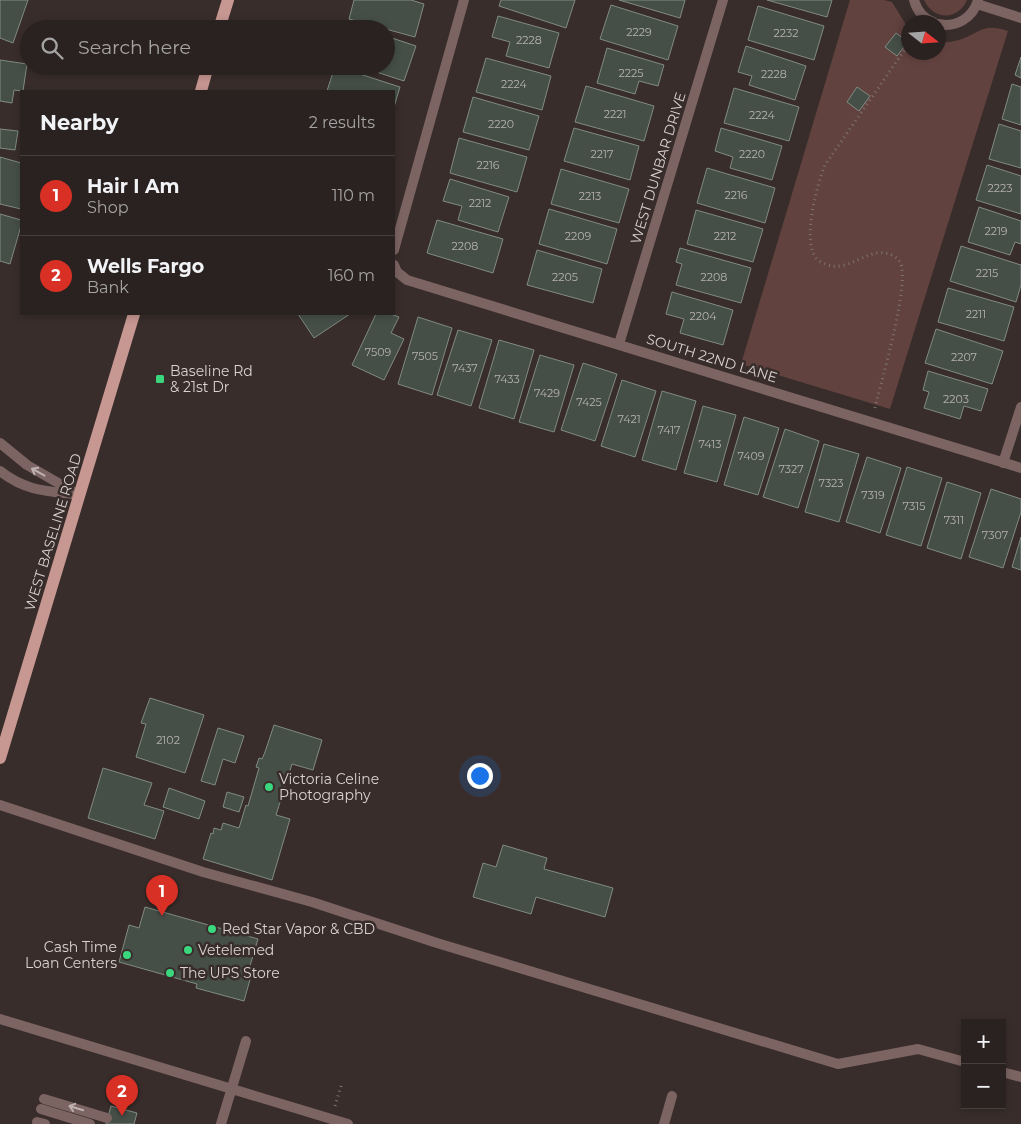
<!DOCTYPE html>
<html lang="en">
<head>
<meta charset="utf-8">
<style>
  :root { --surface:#2a2220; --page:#322a29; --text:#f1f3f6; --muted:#a5a4a5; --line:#463f3e; --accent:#d93025 }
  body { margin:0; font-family:Montserrat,sans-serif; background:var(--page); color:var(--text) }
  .controls { position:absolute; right:15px; bottom:15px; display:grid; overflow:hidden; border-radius:0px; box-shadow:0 2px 8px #0003 }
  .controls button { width:45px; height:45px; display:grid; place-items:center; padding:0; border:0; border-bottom:1px solid var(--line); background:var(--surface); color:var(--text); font:25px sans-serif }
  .compass { position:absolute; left:901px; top:15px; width:45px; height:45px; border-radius:50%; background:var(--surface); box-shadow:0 2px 8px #0003; rotate:107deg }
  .you { position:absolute; left:479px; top:775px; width:18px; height:18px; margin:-12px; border:4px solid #fff; border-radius:50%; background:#1a73e8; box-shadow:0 0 0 8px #1a73e833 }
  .badge { display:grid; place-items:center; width:32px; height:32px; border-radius:50%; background:var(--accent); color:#fff; font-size:16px; font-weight:700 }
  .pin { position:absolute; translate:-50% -41px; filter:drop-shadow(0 1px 2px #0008) }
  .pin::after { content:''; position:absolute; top:26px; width:18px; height:15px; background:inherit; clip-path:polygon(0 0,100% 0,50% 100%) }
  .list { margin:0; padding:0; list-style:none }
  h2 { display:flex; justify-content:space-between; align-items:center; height:65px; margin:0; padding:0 20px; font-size:21px }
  h2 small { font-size:16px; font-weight:400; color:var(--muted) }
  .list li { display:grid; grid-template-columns:32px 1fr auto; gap:15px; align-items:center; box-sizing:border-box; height:80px; padding:0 20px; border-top:1px solid var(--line) }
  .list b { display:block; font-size:19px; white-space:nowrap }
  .list p { margin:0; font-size:16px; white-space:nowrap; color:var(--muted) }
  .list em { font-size:16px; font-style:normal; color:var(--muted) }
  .icon { flex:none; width:28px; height:28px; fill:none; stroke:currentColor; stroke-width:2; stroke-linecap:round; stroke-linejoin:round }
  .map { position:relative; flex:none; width:1021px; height:1124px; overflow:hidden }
  .search { position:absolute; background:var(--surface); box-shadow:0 2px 8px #0003; left:20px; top:20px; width:375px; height:55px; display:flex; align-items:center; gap:12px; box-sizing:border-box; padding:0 18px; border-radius:28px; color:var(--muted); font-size:19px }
  .panel { position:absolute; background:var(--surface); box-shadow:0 2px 8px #0003; left:20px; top:90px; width:375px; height:225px; border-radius:0px }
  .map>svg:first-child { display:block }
  .green { fill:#62423f }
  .building { fill:#454f48; stroke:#808b82 }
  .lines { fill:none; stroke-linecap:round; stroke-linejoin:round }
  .path { stroke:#7d7472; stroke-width:3; stroke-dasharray:1 4; stroke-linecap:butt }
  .lane { stroke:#7c6462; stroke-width:10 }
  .street { stroke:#7c6462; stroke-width:10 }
  .primary { stroke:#c79792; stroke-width:12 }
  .oneway { stroke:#beb1b0 }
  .poi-dot { fill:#3ad77f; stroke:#382d2b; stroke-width:2 }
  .labels { text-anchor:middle; stroke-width:5; stroke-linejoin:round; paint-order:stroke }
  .number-label { font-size:11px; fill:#b5b1af }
  .street-label { font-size:14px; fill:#dad2d1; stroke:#382d2b }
  .poi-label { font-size:14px; fill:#dad2d1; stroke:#382d2b; text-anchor:start }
</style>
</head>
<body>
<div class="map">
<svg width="1021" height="1124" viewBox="0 0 1021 1124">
  <rect width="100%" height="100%" fill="#382d2b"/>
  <path class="green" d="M850 0H884L892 2 908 28V52H938L939 43C947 42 954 42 962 39 982 31 984 23 1008 31L890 409 741 364Z
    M924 0H967C958 21 933 20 924 0Z"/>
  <path class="building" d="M0 0H28L13 43 0 38Z
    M354 0H411L424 4 415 37 349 19Z
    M501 0H575L566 28 499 6Z
    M619 0H685L680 18Z
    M767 0H832L827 17Z
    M611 5 678 26 668 60 600 39Z
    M758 6 824 26 814 60 748 40Z
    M498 16 559 33 549 68 506 56 510 42 492 37Z
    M896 33 908 42 897 56 885 47Z
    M386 36 416 46 404 81 358 66H386Z
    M746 46 806 66 795 100 749 85 752 76 738 72Z
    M607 48 664 65 658 86 639 81 635 94 597 83Z
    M1021 57V78L1015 75Z
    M486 58 551 76 542 110 476 92Z
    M0 60 27 64 23 91 14 90 12 103 0 101Z
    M335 66 400 87 394 107V91H327Z
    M1012 84 1021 87V125L1002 119Z
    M586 86 654 106 644 141 575 122Z
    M857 87 870 96 859 111 847 102Z
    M734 88 799 107 789 141 724 123Z
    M473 97 539 116 529 150 463 132Z
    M999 124 1021 131V168L989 159Z
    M574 128 639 146 630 180 564 161Z
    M721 128 782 146 772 180 730 168 733 157 715 151Z
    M0 129 18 131 15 150 0 148Z
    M459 138 527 157 517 192 450 173Z
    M0 157 21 163V209L0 204Z
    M987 165 1021 176V214L976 200Z
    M707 168 775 188 765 223 697 203Z
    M561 169 629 189 619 223 551 204Z
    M450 179 509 197 498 232 458 220 462 206 443 201Z
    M979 207 1021 221V244L1015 242 1010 255 968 242Z
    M549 209 617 229 607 264 539 244Z
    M696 210 763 229 753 262 687 244Z
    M0 214 21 220V226L10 264 0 261Z
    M437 220 503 239 493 273 427 253Z
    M961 246 1021 265V285L1016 302 950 281Z
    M680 248 751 268 741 303 676 285 682 264 676 262Z
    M537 250 602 269 593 303 527 285Z
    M948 288 1014 307 1004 341 938 322Z
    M672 292 733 310 723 345 680 333 684 319 666 314Z
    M298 314H350L314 338Z
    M376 314H391L399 317 391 333 404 339 384 380 352 365Z
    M418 317 452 328 432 395 398 384Z
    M936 329 1003 351 992 384 925 363Z
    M458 330 492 340 471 406 437 395Z
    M499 340 534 350 514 419 479 408Z
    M540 355 574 365 554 432 519 422Z
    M583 363 617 374 595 441 561 430Z
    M928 371 988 389 981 411 964 406 960 419 924 408 929 392 923 390Z
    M622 380 656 391 635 457 601 446Z
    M662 391 696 401 676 470 642 460Z
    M703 406 736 415 717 482 684 473Z
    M744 417 779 428 758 495 724 485Z
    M785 429 819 441 798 508 763 497Z
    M824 444 859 454 839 522 805 512Z
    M867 457 901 468 880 533 846 522Z
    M907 467 942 478 921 546 886 535Z
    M947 482 981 493 961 559 927 548Z
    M991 489 1021 499V512L1003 568 969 557Z
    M1021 537V570L1012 567Z
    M150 698 204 715 185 773 136 757 146 724 141 723Z
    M274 725 322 740 313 770 292 764 276 815 290 819 272 880 203 859 211 833 213 834 214 828 221 830 223 823 239 828 246 805 248 806 259 768 256 767 259 758 262 759 265 752Z
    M218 728 244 736 235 763 223 759 215 785 201 781Z
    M103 768 152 783 144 805 164 811 155 839 88 818Z
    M169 788 205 801 199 819 163 807Z
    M227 792 244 797 239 812 223 807Z
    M503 845 547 858 544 869 613 888 605 917 536 897 531 914 473 897 483 863 496 867Z
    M145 907 258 939 247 976H251L244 1001 196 988 197 984 119 962 129 925 139 928Z
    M111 1106 137 1113 134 1124H106Z"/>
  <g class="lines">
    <path class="path" d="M875 408C881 382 911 281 900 262 895 254 885 252 876 253 861 256 849 268 832 266 827 265 819 262 816 258 802 239 817 185 825 165L908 45
      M335 1106 342 1083"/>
    <path class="lane" d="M0 805 203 872 312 902 437 943 838 1064 918 1049 965 1062
      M0 1019 348 1124
      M1002 1072 1021 1077
      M44 1099 107 1118
      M41 1109 90 1124
      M37 1122 45 1124
      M221 1124 246 1041
      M664 1124 672 1096"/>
    <path class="street" d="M914 0C917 11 923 18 933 22
      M977 4 1021 18
      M938 24C956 28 973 18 978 0
      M394 250 464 0
      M394 265 397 272 407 280 1021 468
      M619 344 723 0
      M0 443 27 465 79 495
      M1003 463 1021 407
      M0 471C24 490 44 491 73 494"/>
    <path class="primary" d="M219 29 228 0
      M201 91 208 66
      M0 758 134 314"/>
  </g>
  <defs><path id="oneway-shaft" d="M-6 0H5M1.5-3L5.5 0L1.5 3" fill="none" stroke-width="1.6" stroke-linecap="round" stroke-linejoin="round" transform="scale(1.25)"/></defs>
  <g class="oneway">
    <use href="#oneway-shaft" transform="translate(38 472) rotate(-151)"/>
    <use href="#oneway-shaft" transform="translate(76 1108) rotate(-163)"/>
  </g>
  <g class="poi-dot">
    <rect x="155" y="374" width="10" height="10" rx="2.5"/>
    <circle cx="269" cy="787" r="5"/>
    <circle cx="212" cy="929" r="5"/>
    <circle cx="188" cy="950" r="5"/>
    <circle cx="127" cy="955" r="5"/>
    <circle cx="170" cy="973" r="5"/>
  </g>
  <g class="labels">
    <g class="number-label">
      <text x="639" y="36">2229</text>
      <text x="786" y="37">2232</text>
      <text x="529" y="44">2228</text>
      <text x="631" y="77">2225</text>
      <text x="774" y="78">2228</text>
      <text x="514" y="88">2224</text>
      <text x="615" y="118">2221</text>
      <text x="762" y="119">2224</text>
      <text x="501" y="128">2220</text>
      <text x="602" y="158">2217</text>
      <text x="752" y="158">2220</text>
      <text x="488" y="169">2216</text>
      <text x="1000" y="192">2223</text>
      <text x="736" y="199">2216</text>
      <text x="590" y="200">2213</text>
      <text x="480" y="207">2212</text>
      <text x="996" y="235">2219</text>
      <text x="578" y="240">2209</text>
      <text x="725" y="240">2212</text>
      <text x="465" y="250">2208</text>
      <text x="987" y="277">2215</text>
      <text x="565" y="281">2205</text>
      <text x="714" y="281">2208</text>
      <text x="976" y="318">2211</text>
      <text x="703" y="320">2204</text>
      <text x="378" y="356">7509</text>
      <text x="425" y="360">7505</text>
      <text x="964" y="361">2207</text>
      <text x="465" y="372">7437</text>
      <text x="507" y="383">7433</text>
      <text x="547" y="397">7429</text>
      <text x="956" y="403">2203</text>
      <text x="589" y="406">7425</text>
      <text x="629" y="423">7421</text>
      <text x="669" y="434">7417</text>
      <text x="710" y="448">7413</text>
      <text x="751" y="460">7409</text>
      <text x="791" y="473">7327</text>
      <text x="831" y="487">7323</text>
      <text x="873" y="499">7319</text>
      <text x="914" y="510">7315</text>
      <text x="954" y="524">7311</text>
      <text x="995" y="539">7307</text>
      <text x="168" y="744">2102</text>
    </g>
    <g class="street-label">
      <text transform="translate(658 168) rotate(-73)" y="5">WEST DUNBAR DRIVE</text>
      <text transform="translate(712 358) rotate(17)" y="5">SOUTH 22ND LANE</text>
      <text transform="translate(53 532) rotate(-73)" y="5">WEST BASELINE ROAD</text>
    </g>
    <g class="poi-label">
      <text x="170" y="376">Baseline Rd<tspan x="170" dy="16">&amp; 21st Dr</tspan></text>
      <text x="279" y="784">Victoria Celine<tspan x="279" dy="16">Photography</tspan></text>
      <text x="222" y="934">Red Star Vapor &amp; CBD</text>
      <text x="117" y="952" text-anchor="end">Cash Time<tspan x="117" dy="16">Loan Centers</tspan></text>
      <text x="198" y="955">Vetelemed</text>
      <text x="180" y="978">The UPS Store</text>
    </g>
  </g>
</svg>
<div class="controls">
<button>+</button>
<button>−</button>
</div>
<svg class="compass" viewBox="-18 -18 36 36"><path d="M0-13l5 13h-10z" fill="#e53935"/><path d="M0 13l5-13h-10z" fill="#a5a4a5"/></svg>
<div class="you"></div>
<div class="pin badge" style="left:162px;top:916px">1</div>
<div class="pin badge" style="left:122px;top:1116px">2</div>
<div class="search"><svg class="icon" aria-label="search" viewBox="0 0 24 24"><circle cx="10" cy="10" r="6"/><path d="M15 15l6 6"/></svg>Search here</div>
<section class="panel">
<h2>Nearby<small>2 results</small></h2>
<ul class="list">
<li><span class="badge">1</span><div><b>Hair I Am</b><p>Shop</p></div><em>110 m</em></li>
<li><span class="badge">2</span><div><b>Wells Fargo</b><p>Bank</p></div><em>160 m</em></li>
</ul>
</section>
</div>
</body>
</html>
